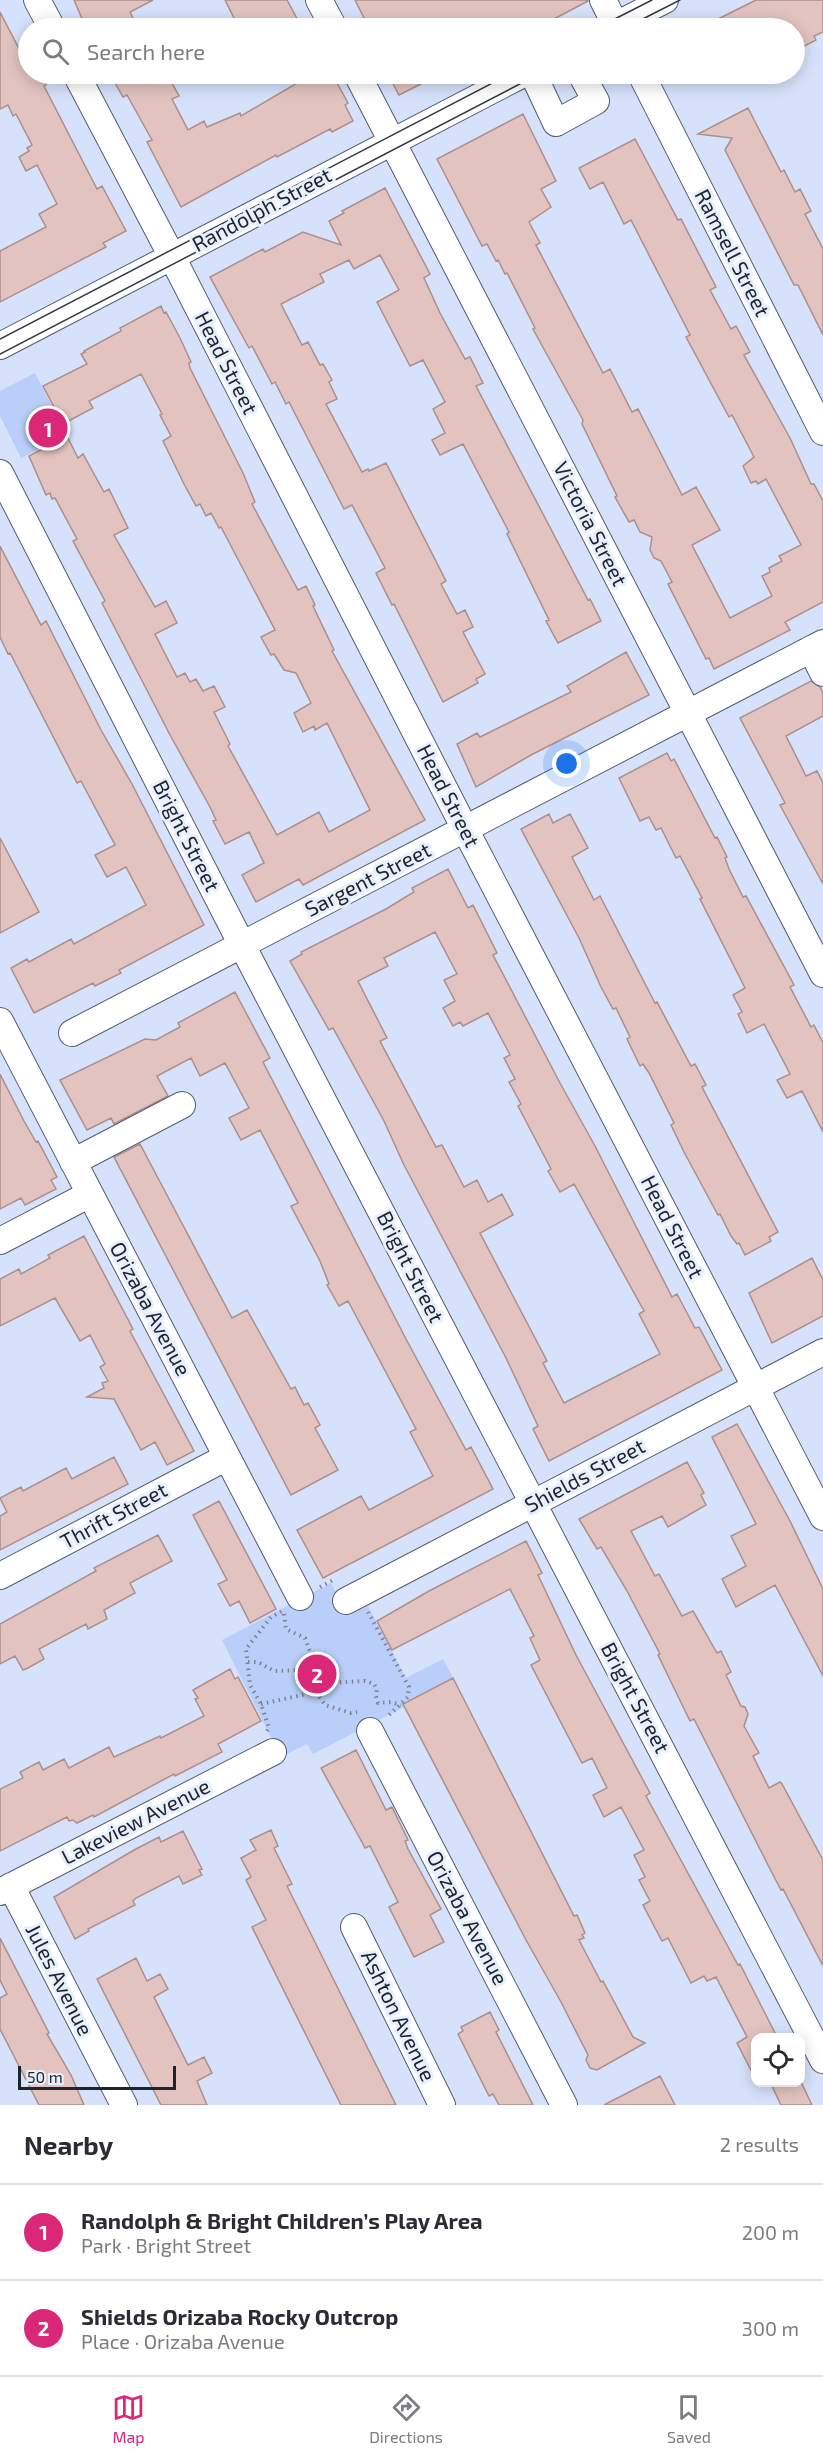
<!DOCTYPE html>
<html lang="en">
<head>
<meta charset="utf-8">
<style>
  :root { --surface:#fff; --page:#f7f7f7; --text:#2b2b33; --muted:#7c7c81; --line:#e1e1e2; --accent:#db2777 }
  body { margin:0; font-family:"Exo 2",sans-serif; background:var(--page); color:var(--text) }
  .controls { position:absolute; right:18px; bottom:18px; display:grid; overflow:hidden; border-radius:12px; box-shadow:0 3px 15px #0003 }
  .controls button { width:54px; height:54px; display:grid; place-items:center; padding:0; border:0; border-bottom:2px solid var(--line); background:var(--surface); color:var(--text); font:30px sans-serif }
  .scale { position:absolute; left:18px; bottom:15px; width:158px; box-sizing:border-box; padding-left:6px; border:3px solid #1f232c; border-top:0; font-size:16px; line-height:21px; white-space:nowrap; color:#1f232c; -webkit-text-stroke:4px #e8effe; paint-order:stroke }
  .you { position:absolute; left:567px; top:764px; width:21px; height:21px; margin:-15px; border:4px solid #fff; border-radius:50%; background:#1a73e8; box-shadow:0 0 0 9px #1a73e833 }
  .badge { display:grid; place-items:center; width:39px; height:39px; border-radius:50%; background:var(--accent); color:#fff; font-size:20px; font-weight:700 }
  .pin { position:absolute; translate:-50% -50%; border:3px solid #fff; box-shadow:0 2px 6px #0006 }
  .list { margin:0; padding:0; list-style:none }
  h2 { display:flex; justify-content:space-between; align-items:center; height:78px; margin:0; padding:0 24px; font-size:26px }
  h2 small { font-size:20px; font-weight:400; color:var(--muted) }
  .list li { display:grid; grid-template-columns:39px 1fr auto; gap:18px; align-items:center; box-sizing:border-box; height:96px; padding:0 24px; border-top:2px solid var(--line) }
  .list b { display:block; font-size:22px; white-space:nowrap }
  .list p { margin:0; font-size:20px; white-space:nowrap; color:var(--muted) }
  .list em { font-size:20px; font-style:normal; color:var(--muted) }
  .icon { flex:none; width:33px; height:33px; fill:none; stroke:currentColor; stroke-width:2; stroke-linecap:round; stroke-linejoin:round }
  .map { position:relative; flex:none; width:823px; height:2105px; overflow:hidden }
  .search { position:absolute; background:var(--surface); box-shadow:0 3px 15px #0003; left:18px; right:18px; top:18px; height:66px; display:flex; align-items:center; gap:15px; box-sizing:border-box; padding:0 21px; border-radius:33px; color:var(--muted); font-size:22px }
  .sheet { height:270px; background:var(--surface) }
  nav { display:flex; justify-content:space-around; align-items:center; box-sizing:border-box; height:84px; border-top:2px solid var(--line); background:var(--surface); font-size:16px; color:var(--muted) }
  nav a { display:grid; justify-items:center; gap:3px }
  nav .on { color:var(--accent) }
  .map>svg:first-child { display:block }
  .green { fill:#b9cef9 }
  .building { fill:#e2c3bf; stroke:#ac8e8a; stroke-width:1.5; fill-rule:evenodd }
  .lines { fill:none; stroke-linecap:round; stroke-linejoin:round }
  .minor-casing { stroke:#525c71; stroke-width:28 }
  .path { stroke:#7b8394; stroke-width:4; stroke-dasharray:1.5 4.5; stroke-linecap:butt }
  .minor { stroke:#fff; stroke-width:26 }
  .tram { stroke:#333842; stroke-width:1.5 }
  .labels { text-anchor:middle; stroke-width:6; stroke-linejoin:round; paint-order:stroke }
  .street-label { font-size:21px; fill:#1f232c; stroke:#e8effe }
</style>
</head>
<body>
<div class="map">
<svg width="823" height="2105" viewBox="0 0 823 2105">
  <rect width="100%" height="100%" fill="#d6e2fb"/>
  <path class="green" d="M35 373 67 435 21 458 0 416V391Z
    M331 1583 349 1616 368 1606 406 1678 443 1659 453 1678 403 1703 404 1707 313 1754 307 1744 281 1757 222 1640Z"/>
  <path class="building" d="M74 0H153L130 12 138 28H86Z
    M225 0H287L302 28H239Z
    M355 0H588V1L537 28H369Z
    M756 0H823V32L814 36 816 40 795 51V28H700Z
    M0 12 28 66V74H40L46 85 44 86 97 189 102 186 126 231 103 243 106 247 0 302V251L46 227 39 214 57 204 37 165 26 171 19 157 29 151 27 148 32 145 16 114 13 116 8 105 0 109Z
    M110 74H167L179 96 172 99 188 130 204 121 207 127 240 113 241 116 304 79 301 74H332L348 103 345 105 353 121 332 132 330 129 277 157 276 155 181 207 147 142 152 140 127 95 123 97Z
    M388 74H441L399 95Z
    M748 108 781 172 784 170 795 192 800 189 811 211 805 214 823 249V335L798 285H794L725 150 732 138 698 134Z
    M523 114 556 181 541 189 551 207 529 222 540 243 536 245 603 373 610 369 632 412 638 409 682 495 696 487 720 530 692 545 730 618 772 596 762 576 770 572 769 568 782 561 779 556 801 545 766 479 758 484 756 481 751 483 743 466 754 457 732 415 729 417 686 337 690 335 687 329 631 220 624 224 603 182 590 189 579 168 635 139 678 220 681 219 716 287 710 290 731 329 736 326 750 352 744 355 790 438 811 484H814L823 501V602L785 622 790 630 714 669 709 658 706 659 668 584 672 582 661 561 654 558 650 550 652 537 640 532 634 520 629 522 615 497 617 496 582 424 583 420 545 351 533 329 535 328 507 273 505 274 498 260 496 261 487 244 482 246 437 159Z
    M385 188 430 274 424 278 440 313 465 359 470 357 483 383 476 386 588 600 590 599 601 621 558 643 546 621 549 620 507 534 509 532 463 444 440 455 432 440 445 433 433 409 445 402 423 360 410 366 377 302 399 290 380 255 354 269 349 260 320 274 324 282 281 304 302 345 308 342 320 365 323 364 332 380 329 382 337 399 326 404 362 472 368 469 369 471 386 463 446 581 441 584 457 614 465 610 473 627 463 632 485 674 476 679 478 683 443 702 394 604 392 605 376 573 385 568 352 505 344 509 289 402 286 404 275 382 272 384 252 346 249 348 210 277 263 249 265 252 303 232 341 245 329 221 344 213 342 211Z
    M161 306 164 313 166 312 180 338 191 362 189 363 190 368 243 473 255 502 252 504 298 590 306 586 315 605 313 606 334 650 332 651 425 820 303 885 299 879 256 902 242 875 264 863 249 832 225 844 213 821 216 820 210 807 170 735 102 603 105 601 73 541 77 539 55 498 52 499 50 493 46 495 29 456 67 436 78 458 83 454 104 492 109 489 128 528 114 535 155 607 166 601 177 623 155 634 177 677 185 673 190 682 196 679 203 691 214 686 225 707 214 712 230 744 228 746 277 835 319 812 329 832 370 810 327 723 315 730 314 726 303 732 294 713 311 703 296 673 284 670 274 654 271 655 261 637 275 630 221 527 219 528 211 513 206 516 200 504 196 506 184 484 163 441 171 436 160 415 162 414 141 374 89 401 93 408 63 424 43 386 87 364 81 354 85 352 84 351 121 331 120 328Z
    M0 546 41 625 46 621 101 730 132 784 204 925 119 970 121 973 95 986 93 983 34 1013 11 968 27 959 29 962 71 939 74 944 146 905 126 867 107 877 95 855 115 845 81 781 77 783 10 653 8 654 0 637Z
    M626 652 649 695 531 755 476 787 457 744 477 733 480 737 571 692 567 686Z
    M811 681 820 687 823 693V716L786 736 806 776 817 771 823 783V884L780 805 785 803 740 718Z
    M667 753 671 761 674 759 715 838 717 837 727 857 725 858 729 869 743 897 746 896 794 985 790 987 811 1027 814 1025 823 1043V1132L802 1091 787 1098 777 1080 790 1074 764 1024 747 1033 738 1014 742 1012 733 995 745 988 700 899 702 898 680 856 676 858 661 828 656 830 649 817 640 821 619 778Z
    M549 814 553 823 570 814 588 848 572 857 594 900 600 896 655 1003 657 1002 691 1066 695 1064 706 1085 702 1087 778 1232 769 1237 771 1241 745 1255 739 1243 737 1244 731 1236 720 1214 718 1215 684 1152 671 1125 674 1123 649 1073 643 1064 640 1066 627 1039 630 1037 616 1008 613 1009 601 987 579 938 521 829Z
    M0 838 39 912 0 933Z
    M448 869 468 908 473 905 497 953 493 955 560 1083 595 1146 672 1297 677 1294 695 1328 699 1327 722 1370 549 1461 533 1429 538 1426 505 1356 404 1165 384 1121 333 1028 329 1030 290 961 302 954 301 952 386 909 414 892 412 888ZM435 932 457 974 444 980 455 1001 443 1008 453 1026 460 1022 463 1026 488 1013 510 1055 504 1058 515 1079 509 1082 521 1104 518 1106 551 1169 548 1171 560 1192 574 1184 644 1311 639 1314 660 1354 564 1403 543 1363 547 1361 480 1233 513 1215 502 1194 488 1202 477 1180 464 1187 442 1145 436 1147 380 1041 387 1038 358 981 388 966 384 958Z
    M235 992 270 1058 263 1062 406 1339 466 1450 471 1447 493 1489 323 1578 297 1530 361 1496 369 1510 433 1476 410 1432 416 1429 348 1301 339 1306 327 1285 329 1284 320 1261 291 1206 298 1203 260 1130 241 1140 229 1118 249 1108 225 1063 200 1076 191 1058 157 1076 168 1096 114 1124 111 1118 87 1130 60 1080 145 1039 156 1040 180 1027 178 1023Z
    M0 1074 24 1121 36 1142 38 1141 57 1177 51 1180 56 1189 25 1205 21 1198 0 1209Z
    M140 1144 232 1318 247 1310 291 1389 295 1387 304 1405 308 1403 320 1425 315 1428 338 1470 291 1495 114 1157Z
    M84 1236 133 1329 130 1331 194 1451 167 1465 155 1442 141 1450 114 1399 87 1397 104 1388 102 1383 108 1381 100 1367 105 1364 90 1335 80 1341 55 1298 0 1326V1279L19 1269 21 1274 50 1258 48 1255Z
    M812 1258 823 1280V1316L772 1343 749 1293Z
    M737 1424 790 1521 823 1589V1676L775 1585 736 1607 722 1579 746 1566 731 1536 756 1524 712 1437Z
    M114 1457 128 1484 0 1550V1516L7 1512 0 1498 21 1487 23 1491 66 1468 72 1479Z
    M687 1462 704 1493 701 1495 706 1505 668 1527 662 1516 631 1531 655 1576 659 1574 682 1616 693 1611 717 1653 721 1651 731 1672 726 1675 741 1706 745 1707 748 1714 744 1726 759 1753 753 1756 769 1788 780 1782 782 1784 823 1860V1966L783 1889 781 1890 770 1869 694 1719 690 1721 658 1655 660 1654 627 1591 601 1547 597 1549 579 1519Z
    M219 1501 276 1609 250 1623 239 1601 230 1606 218 1584 227 1580 193 1515Z
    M158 1535 172 1561 130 1583 135 1593 104 1610 107 1619 88 1629 86 1624 39 1649 44 1659 28 1668 23 1670 15 1656 0 1664V1624L96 1571 94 1568Z
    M526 1541 542 1573 538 1575 576 1655 650 1793 646 1796 738 1965 740 1964 777 2037H756V2080L737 2043 747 2037 716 1977 707 1981 704 1976 691 1983 668 1938 662 1941 643 1905 650 1901 639 1880 645 1877 634 1855 644 1850 621 1807 604 1817 593 1795 607 1788 592 1758 582 1763 531 1665 540 1660 530 1638 534 1636 510 1589 392 1650 377 1621 429 1591Z
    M230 1669 235 1679 238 1677 261 1721 218 1744 222 1752 175 1776 174 1774 94 1817 93 1815 77 1823 73 1820 69 1821 67 1817 0 1851V1789L23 1778 20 1772 39 1762 43 1770 64 1759 69 1768 109 1747 114 1757 160 1736 161 1738 204 1716 195 1699 198 1698 193 1690Z
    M453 1678 574 1916 577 1915 585 1933 582 1935 584 1938 579 1940 601 1982 603 1981 633 2037 645 2043 597 2070 590 2068 586 2060 588 2055 561 2002 526 1940 403 1704Z
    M356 1750 386 1810 392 1807 408 1840 405 1841 408 1849 441 1909 430 1915 444 1942 414 1957 389 1907 398 1902 370 1846 365 1848 363 1844 321 1768Z
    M271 1830 278 1846 274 1848 292 1884 287 1886 396 2105H341L252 1927 266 1920 246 1880 251 1877 241 1858 256 1850 250 1840Z
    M183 1831 202 1869 199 1870 202 1875 183 1884 179 1876 136 1898 133 1901 135 1905 88 1929 89 1931 75 1939 54 1897 134 1850 159 1837 161 1842Z
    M0 1938 49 2033 47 2034 71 2075 84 2105H39L0 2029V1998L7 1994 0 1980Z
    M136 1958 147 1981 160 1974 168 1989 154 1997 188 2065 204 2057 212 2073 197 2081 207 2105H161L97 1979Z
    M490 2012 499 2030 496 2032 533 2105H499L493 2094 489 2096 458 2034 463 2031 461 2027Z
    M660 2076 675 2105H604Z
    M770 2082H801L812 2105H781Z"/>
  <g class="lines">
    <defs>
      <path id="minor" d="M37 0 52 28
        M319 0 334 28
        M603 0 617 28
        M610 28 665 0
        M76 74 169 251 465 829 823 1517
        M357 74 823 974
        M533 74 556 123 596 101 581 74
        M641 74 823 432
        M0 346 523 74
        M0 473 242 945 823 2060
        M811 649 823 673
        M0 1021 300 1597
        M72 1033 823 643
        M73 1162 182 1105
        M0 1241 90 1194
        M0 1576 227 1457
        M346 1601 823 1352
        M370 1731 564 2105
        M11 1886 124 2105
        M0 1892 273 1752
        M354 1927 442 2105"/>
    </defs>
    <use href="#minor" class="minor-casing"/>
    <path class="path" d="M320 1587 335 1579
      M368 1612 409 1687 408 1697 387 1717
      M284 1614 286 1629 305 1638 310 1652 315 1654 318 1672 326 1683 365 1681 374 1684 377 1689 376 1696 378 1703 391 1702 401 1705
      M248 1662H258L274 1671 302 1670 309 1673 318 1672
      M316 1692 325 1705 351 1713 357 1712
      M261 1704 316 1692 326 1683
      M267 1731 269 1728 261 1704 250 1685 246 1649 271 1617 284 1610"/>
    <use href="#minor" class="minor"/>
    <path class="tram" d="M597 28 652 0
      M625 28 680 0
      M0 339 510 74
      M0 354 539 74"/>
  </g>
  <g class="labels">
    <g class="street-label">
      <text transform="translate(262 210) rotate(-28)" y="7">Randolph Street</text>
      <text transform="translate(732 253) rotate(63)" y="7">Ramsell Street</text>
      <text transform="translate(226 363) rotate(63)" y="7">Head Street</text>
      <text transform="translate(590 524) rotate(63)" y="7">Victoria Street</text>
      <text transform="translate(448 796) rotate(63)" y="7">Head Street</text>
      <text transform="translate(186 836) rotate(63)" y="7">Bright Street</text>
      <text transform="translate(368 880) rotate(-27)" y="7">Sargent Street</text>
      <text transform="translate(672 1227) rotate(63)" y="7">Head Street</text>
      <text transform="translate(410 1267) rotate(63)" y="7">Bright Street</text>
      <text transform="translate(150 1309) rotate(62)" y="7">Orizaba Avenue</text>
      <text transform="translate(585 1476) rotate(-28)" y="7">Shields Street</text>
      <text transform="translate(114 1516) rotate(-28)" y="7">Thrift Street</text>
      <text transform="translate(635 1698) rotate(62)" y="7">Bright Street</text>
      <text transform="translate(136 1822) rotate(-27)" y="7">Lakeview Avenue</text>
      <text transform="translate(467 1918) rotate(62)" y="7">Orizaba Avenue</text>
      <text transform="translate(59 1980) rotate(63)" y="7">Jules Avenue</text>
      <text transform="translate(398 2016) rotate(64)" y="7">Ashton Avenue</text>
    </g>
  </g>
</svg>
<div class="controls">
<button><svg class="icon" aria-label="locate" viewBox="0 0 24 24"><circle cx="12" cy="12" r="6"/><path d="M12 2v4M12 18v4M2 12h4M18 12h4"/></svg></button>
</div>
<div class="scale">50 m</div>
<div class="you"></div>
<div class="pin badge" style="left:48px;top:428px">1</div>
<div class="pin badge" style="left:317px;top:1674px">2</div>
<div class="search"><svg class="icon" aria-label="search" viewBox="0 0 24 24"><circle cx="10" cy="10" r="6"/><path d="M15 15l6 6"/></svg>Search here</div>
</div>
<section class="sheet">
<h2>Nearby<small>2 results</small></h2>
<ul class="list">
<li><span class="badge">1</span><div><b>Randolph &amp; Bright Children’s Play Area</b><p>Park · Bright Street</p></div><em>200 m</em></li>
<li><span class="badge">2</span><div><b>Shields Orizaba Rocky Outcrop</b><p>Place · Orizaba Avenue</p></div><em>300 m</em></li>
</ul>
</section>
<nav>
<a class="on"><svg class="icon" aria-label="map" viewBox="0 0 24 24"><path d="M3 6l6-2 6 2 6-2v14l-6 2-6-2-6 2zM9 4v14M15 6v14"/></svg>Map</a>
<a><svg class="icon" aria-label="directions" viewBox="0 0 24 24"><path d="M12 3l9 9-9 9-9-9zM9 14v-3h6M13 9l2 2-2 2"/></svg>Directions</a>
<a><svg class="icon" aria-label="saved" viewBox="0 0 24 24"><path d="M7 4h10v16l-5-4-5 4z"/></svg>Saved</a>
</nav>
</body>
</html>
